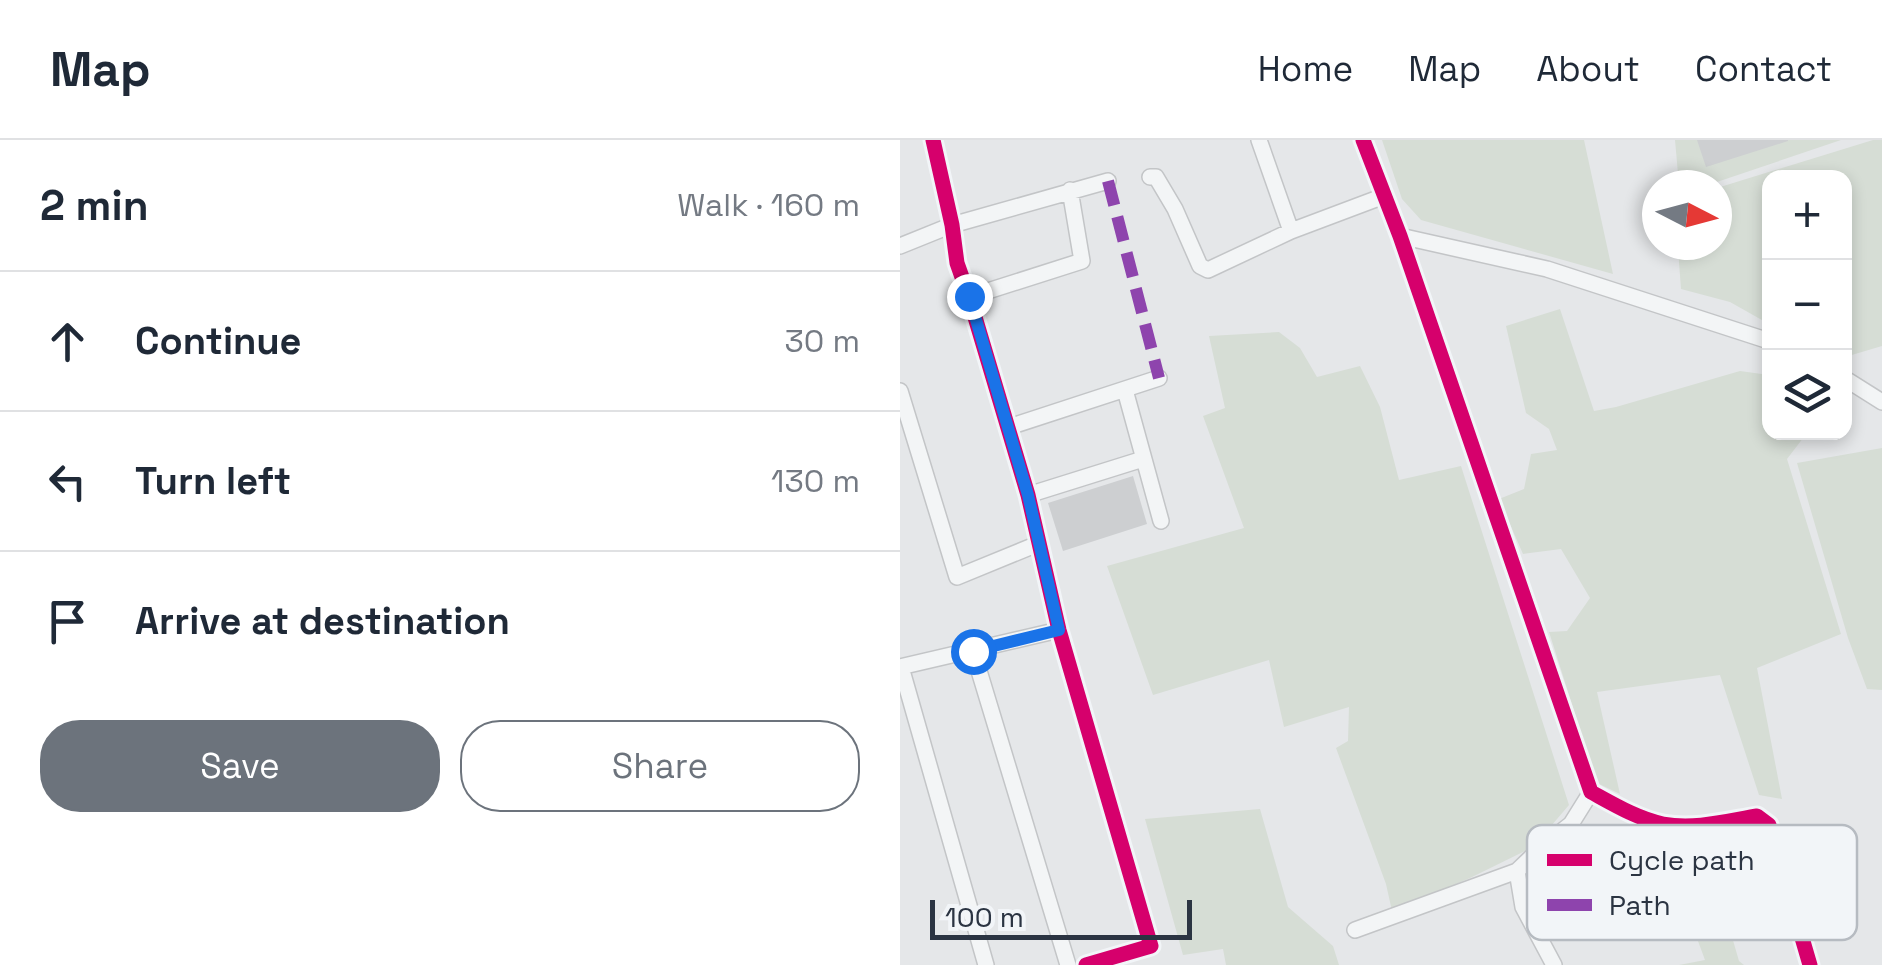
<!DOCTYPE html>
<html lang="en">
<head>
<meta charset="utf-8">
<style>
  :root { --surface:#fff; --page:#f2f2f3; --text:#1f2937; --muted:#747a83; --line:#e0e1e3; --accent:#6c737c }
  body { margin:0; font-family:"Space Grotesk",sans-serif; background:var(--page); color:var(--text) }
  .controls { position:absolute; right:30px; top:30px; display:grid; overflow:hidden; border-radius:20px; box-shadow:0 5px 15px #0003 }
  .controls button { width:90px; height:90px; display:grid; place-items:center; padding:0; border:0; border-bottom:2px solid var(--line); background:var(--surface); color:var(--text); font:50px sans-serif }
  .compass { position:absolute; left:742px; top:30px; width:90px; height:90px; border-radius:50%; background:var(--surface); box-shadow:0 5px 15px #0003; rotate:96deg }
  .scale { position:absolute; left:30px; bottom:25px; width:262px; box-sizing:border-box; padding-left:10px; border:5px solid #2b3442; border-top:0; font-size:28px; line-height:35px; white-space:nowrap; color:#2b3442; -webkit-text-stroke:8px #f2f5f8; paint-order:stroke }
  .stop { position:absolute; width:30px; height:30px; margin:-22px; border:8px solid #1a73e8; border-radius:50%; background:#fff }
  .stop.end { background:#1a73e8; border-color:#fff; box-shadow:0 2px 10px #0008 }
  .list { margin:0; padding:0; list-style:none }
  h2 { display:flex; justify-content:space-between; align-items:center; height:130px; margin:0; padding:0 40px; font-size:42px }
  h2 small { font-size:32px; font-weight:400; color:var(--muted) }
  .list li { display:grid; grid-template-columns:65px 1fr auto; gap:30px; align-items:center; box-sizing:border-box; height:140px; padding:0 40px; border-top:2px solid var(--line) }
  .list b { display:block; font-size:38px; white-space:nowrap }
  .list em { font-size:32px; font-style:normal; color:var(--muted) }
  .actions { display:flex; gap:20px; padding:30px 40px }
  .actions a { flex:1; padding:22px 0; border:2px solid var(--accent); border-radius:40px; text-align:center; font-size:35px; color:var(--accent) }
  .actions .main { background:var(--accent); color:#fff }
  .icon { flex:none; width:55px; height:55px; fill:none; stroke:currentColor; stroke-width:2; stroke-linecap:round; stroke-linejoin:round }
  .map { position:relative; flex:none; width:982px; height:825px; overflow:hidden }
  header { display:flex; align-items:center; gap:60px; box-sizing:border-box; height:140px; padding:0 50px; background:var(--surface); border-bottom:2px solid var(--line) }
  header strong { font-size:48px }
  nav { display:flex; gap:55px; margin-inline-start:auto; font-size:35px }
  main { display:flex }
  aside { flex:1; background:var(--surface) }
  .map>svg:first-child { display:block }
  .green { fill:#d6ddd5 }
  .building { fill:#cdcfd1 }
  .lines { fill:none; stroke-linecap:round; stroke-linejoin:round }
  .minor-casing { stroke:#c3c5c7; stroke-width:18 }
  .minor { stroke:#f3f5f6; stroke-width:15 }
  .quiet { stroke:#8e44ad; stroke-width:12; stroke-dasharray:25 12; stroke-linecap:butt }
  .cycleway-casing { stroke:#f2f5f8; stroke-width:21 }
  .cycleway { stroke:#d6006c; stroke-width:15 }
  .route { stroke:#1a73e8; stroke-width:12 }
  .key { fill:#f2f5f8; stroke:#b6bbc1; stroke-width:2.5 }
  .key-label { font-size:28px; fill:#2b3442 }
</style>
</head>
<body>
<header>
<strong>Map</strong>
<nav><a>Home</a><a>Map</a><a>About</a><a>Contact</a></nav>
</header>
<main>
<aside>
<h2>2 min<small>Walk · 160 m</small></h2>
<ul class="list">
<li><svg class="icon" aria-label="ahead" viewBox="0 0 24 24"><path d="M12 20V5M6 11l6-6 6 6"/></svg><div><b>Continue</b></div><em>30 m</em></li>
<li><svg class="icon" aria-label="left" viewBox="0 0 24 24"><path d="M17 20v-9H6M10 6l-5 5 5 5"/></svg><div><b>Turn left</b></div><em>130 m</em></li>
<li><svg class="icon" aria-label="arrive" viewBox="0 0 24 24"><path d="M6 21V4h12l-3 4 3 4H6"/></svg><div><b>Arrive at destination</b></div></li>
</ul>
<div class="actions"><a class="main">Save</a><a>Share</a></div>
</aside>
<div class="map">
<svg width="982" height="825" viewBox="0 0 982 825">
  <rect width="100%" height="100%" fill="#e5e7e9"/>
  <path class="green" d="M482 0H684L713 134 521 80 502 59Z
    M775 0H941L808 45H779Z
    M973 0H982V206L945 217 944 38H869V184L830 162 781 149 778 109 783 105H817V48Z
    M660 169 694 271 716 267 840 231 869 235V292L907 293 887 319 941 494 857 528 882 659 859 655 820 535 697 552 720 654 697 643 649 492 667 491 690 458 661 409 623 414 599 359 624 349 631 314 657 310 649 289 626 273 606 186Z
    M379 192 400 208 417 237 460 226 480 267 499 340 561 326 669 665 633 707 570 738 492 771 486 744 436 608 448 601 449 567 384 587 369 520 253 555 207 426 344 388 303 276 325 268 309 196Z
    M982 308V550L967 549 948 498 897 323Z
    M360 669 388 767 433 806 439 825H326L323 809 283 815 245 679Z
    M819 752 839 821 844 825H779L805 820 782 758Z"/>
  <path class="building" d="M797 0H888V1L806 27Z
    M233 336 247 384 163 411 148 363Z"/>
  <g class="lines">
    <defs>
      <path id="minor" d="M33 0 52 85 57 123 69 157 128 355 159 490 251 806 186 825
        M359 0 391 91
        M463 0 500 96 691 652C713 664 738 679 763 684 794 690 827 681 857 676L869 685 910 825
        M250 37H256L275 69 300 126 308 130 391 91 484 56
        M500 96 647 129 869 201
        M0 106 52 85 208 41
        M69 157 182 121 170 50
        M944 238 982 262
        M225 250 261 381
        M0 251 57 437 140 403
        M109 287 259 238
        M128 355 243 319
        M73 511 168 825
        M0 527 159 490
        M1 527 86 825
        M455 790 617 731
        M654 825 623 767 617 731 643 706 671 684 691 652"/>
    </defs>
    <use href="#minor" class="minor-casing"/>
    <use href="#minor" class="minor"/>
    <path class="quiet" d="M208 41 259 238"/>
    <defs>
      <path id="cycleway" d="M33 0 52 85 57 123 69 157 128 355 159 490 251 806 186 825
        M463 0 500 96 691 652C713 664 738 679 763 684 794 690 827 681 857 676L869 685 910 825"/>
    </defs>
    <use href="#cycleway" class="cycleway-casing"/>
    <use href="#cycleway" class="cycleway"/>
  </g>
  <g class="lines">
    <path class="route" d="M69 156 128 355 159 490 73 511"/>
  </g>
  <rect x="627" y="685" width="330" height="115" rx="15" class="key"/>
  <rect x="647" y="714" width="45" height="12" fill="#d6006c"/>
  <rect x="647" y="759" width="45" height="12" fill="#8e44ad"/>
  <g class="key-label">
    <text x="709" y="730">Cycle path</text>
    <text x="709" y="775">Path</text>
  </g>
</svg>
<div class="controls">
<button>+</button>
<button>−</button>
<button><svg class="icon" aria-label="layers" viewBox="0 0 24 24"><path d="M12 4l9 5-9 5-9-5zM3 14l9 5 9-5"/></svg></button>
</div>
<svg class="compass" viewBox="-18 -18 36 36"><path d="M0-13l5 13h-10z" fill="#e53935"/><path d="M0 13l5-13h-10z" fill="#747a83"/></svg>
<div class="scale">100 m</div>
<div class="stop" style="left:73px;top:511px"></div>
<div class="stop end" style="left:69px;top:156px"></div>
</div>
</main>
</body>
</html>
